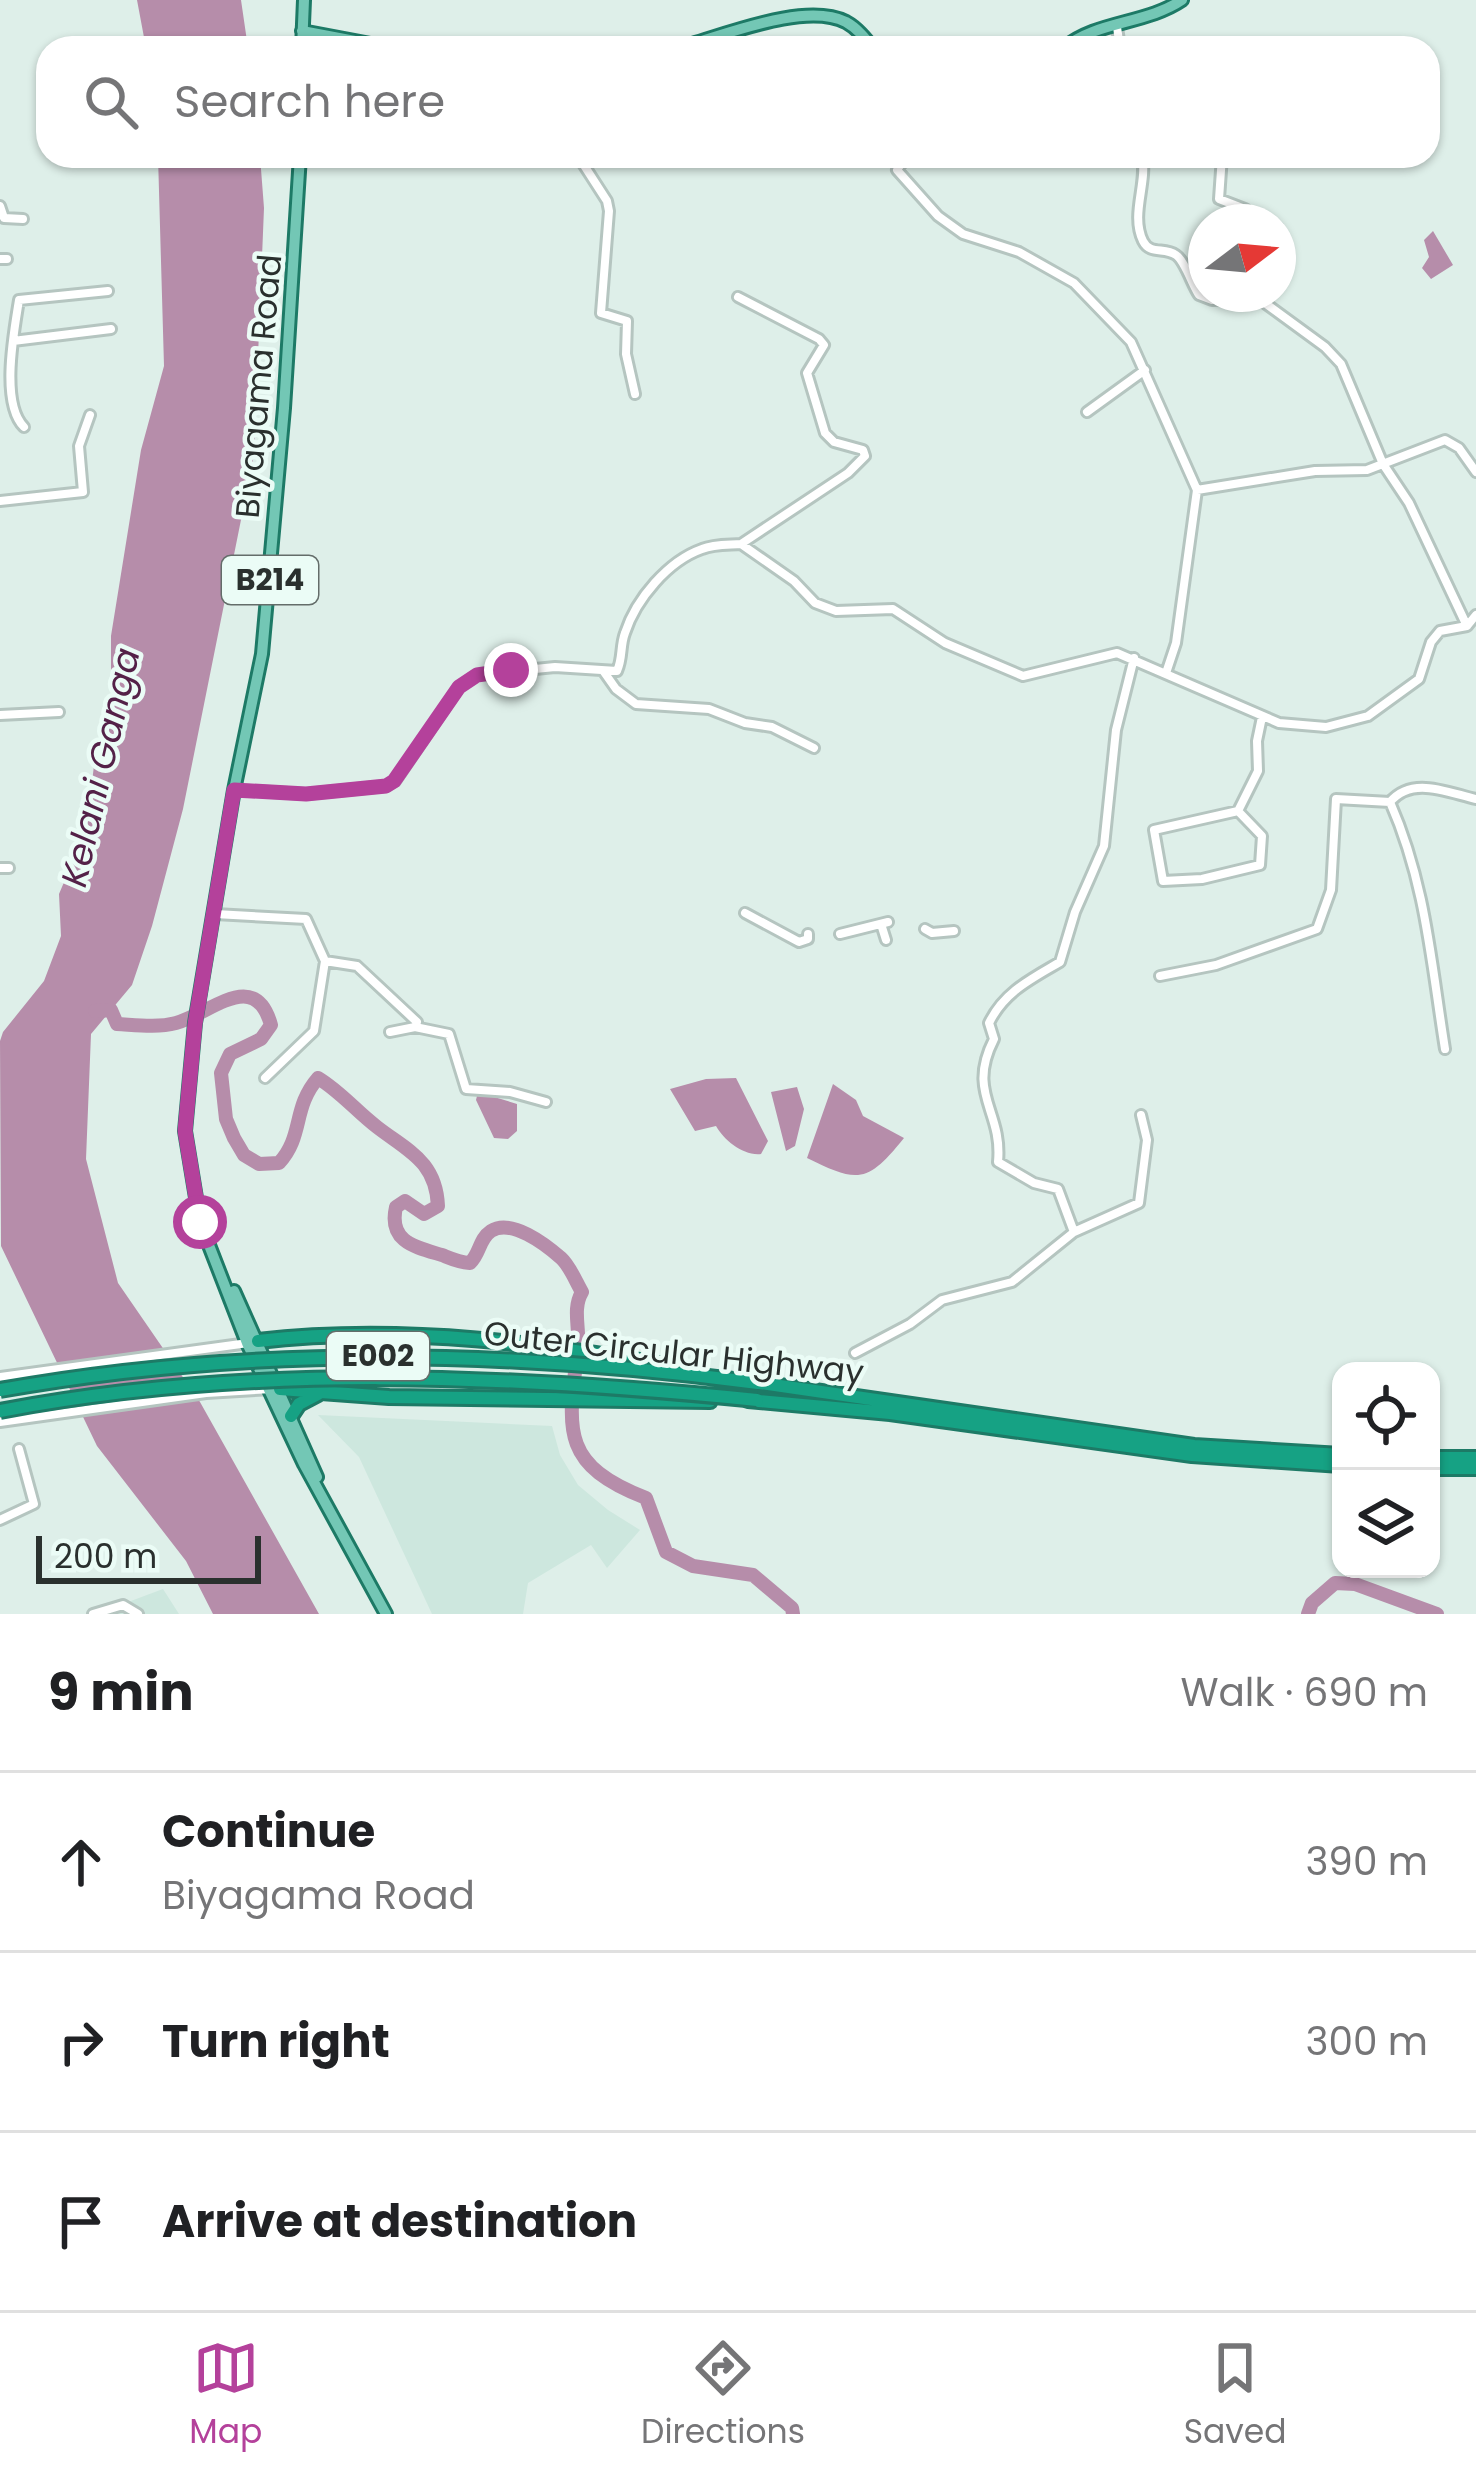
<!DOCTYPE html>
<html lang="en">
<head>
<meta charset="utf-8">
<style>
  :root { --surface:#fff; --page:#f6f6f6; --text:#202124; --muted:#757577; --line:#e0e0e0; --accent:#b4419b }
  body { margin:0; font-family:Poppins,sans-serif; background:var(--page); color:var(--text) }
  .controls { position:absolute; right:36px; bottom:36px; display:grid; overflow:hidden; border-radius:24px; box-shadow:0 3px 9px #0004 }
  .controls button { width:108px; height:108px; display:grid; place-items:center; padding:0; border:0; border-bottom:3px solid var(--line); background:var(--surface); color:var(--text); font:60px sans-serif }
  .compass { position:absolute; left:1188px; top:204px; width:108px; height:108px; border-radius:50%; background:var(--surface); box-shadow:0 3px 9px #0004; rotate:74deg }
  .scale { position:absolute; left:36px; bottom:30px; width:225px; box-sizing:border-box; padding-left:12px; border:6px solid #2a302e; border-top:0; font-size:33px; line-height:42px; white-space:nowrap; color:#2a302e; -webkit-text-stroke:9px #ebfcf6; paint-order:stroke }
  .stop { position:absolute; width:36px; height:36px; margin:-27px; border:9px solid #b4419b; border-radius:50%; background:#fff }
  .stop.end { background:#b4419b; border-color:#fff; box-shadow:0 3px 12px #0008 }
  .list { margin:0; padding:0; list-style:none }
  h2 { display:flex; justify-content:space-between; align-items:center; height:156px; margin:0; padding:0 48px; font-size:51px }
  h2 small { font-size:39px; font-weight:400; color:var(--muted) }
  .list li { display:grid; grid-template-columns:78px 1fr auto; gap:36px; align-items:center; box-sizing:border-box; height:180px; padding:0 48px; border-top:3px solid var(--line) }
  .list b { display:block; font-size:45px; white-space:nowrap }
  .list p { margin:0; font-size:39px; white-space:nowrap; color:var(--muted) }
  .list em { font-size:39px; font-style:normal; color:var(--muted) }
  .icon { flex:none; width:66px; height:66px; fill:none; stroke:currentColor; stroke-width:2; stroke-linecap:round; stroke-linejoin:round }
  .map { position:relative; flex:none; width:1476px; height:1614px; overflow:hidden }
  .search { position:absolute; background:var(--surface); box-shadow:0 3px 9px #0004; left:36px; right:36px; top:36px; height:132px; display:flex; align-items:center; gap:30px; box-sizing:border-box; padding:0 42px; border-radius:36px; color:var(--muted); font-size:45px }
  .sheet { height:696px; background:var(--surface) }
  nav { display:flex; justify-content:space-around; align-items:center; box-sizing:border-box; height:168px; border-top:3px solid var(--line); background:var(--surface); font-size:33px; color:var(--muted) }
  nav a { display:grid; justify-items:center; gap:6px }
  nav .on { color:var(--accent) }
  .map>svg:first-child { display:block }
  .built { fill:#cde7de }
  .water { fill:#b68daa }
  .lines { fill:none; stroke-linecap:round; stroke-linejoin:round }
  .river { stroke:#b68daa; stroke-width:14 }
  .minor-casing { stroke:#b5c5c0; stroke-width:14 }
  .major-casing { stroke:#1d7a66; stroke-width:16 }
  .highway-casing { stroke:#1d7a66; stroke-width:18 }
  .minor { stroke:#fff; stroke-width:8 }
  .major { stroke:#73c7b5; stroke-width:10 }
  .highway { stroke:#16a284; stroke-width:12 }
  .highway-bridge-casing { stroke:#1d7a66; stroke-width:18; stroke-linecap:butt }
  .highway-bridge { stroke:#16a284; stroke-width:12 }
  .route { stroke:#b4419b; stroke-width:15 }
  .labels { text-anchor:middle; stroke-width:9; stroke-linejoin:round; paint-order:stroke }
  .shield { fill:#ebfcf6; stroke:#646d6a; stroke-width:3 }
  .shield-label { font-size:30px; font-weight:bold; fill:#2a302e }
  .street-label { font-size:33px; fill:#2a302e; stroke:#ebfcf6 }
  .water-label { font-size:36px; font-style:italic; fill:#542148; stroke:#ebfcf6 }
</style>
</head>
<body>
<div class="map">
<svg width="1476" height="1614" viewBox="0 0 1476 1614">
  <rect width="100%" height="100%" fill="#deefe9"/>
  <path class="built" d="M318 1415 552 1426 560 1455 578 1485 608 1510 640 1530 607 1568 591 1545 528 1583 523 1614H432L359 1457Z
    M163 1589 179 1614H96Z"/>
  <path class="water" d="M137 0H241L248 48H146Z
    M158 156H260L264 208 254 455 183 809 152 926 132 985 91 1034 86 1159 118 1283 200 1402 319 1614H213L186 1561 97 1446 1 1246 0 1041 3 1032 44 981 61 936 59 894 87 828 95 756 111 702V636L141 450 164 366Z
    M1433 231 1453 265 1431 279 1422 268 1429 257 1424 240Z
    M736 1078 768 1141 761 1154C743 1156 724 1140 716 1126L695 1131 670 1089 706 1079Z
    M833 1084 856 1100 863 1116 904 1138C867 1184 858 1183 807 1158Z
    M797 1087 804 1109 795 1146 786 1151 771 1092Z
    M478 1092 517 1104V1131L508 1139 494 1138 476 1100Z"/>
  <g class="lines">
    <path class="river" d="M95 1011 111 1010 117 1024C136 1025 157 1028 176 1023 210 1014 255 967 271 1025L261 1039 230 1054 221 1073 226 1119 234 1138 244 1155 259 1164 279 1163C304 1136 292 1108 318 1078 341 1092 356 1111 377 1127 408 1151 436 1161 438 1206L424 1214 405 1201 396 1207C388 1242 415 1247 442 1255 452 1259 458 1262 470 1263 480 1254 479 1239 491 1231 511 1218 545 1244 561 1258 570 1266 576 1282 582 1292 572 1309 580 1328 578 1348 568 1429 559 1464 646 1498L666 1552 693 1566 753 1575 792 1608 793 1614
      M1308 1614 1312 1603 1335 1583 1355 1584 1437 1614"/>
    <defs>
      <path id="minor" d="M1117 27 1120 48
        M578 156 607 201 609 211 601 313 627 321 626 354 635 394
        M914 156 904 160 897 170 938 216 963 234 1019 252 1074 283 1131 342 1197 490 1176 643 1166 673
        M1142 156C1148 183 1130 214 1143 241 1150 255 1164 247 1176 255 1185 261 1192 285 1199 295L1212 300 1258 298 1325 347 1341 364 1383 464 1409 503 1467 626
        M1222 156 1219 199 1245 209 1261 222
        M0 206 4 218 23 219
        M1278 228V229
        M0 259H7
        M738 297 819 339 824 345 807 373 825 433 834 442 863 450 865 456 848 473 741 544
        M13 341 111 329
        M1087 412 1145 370
        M24 427C0 403 14 332 19 300L108 291
        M1197 490 1315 471 1367 470 1445 440 1459 448 1476 472
        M0 501 83 492 79 446 90 415
        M604 672 616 689 636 704 709 709 745 723 772 727 814 748
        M0 715 59 712
        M234 790 306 794 386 786 395 781 459 687 477 675 555 667 617 671C623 658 620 646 625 633 636 599 668 561 702 549 714 544 729 545 741 544L794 581 815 603 836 611 893 609 945 643 1023 676 1117 653 1279 723 1326 727 1368 716 1419 679 1431 642 1440 631 1467 626 1476 615
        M1238 811 1262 836 1260 865 1202 879 1163 881 1154 830Z
        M1238 811 1258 771 1257 741 1262 717
        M0 868H9
        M745 913 799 942 808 939V934
        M215 914 306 919 325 961 314 1031 265 1078
        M881 924 886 940
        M925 929 932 933 954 931
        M840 934 888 922
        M325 961 357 966 417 1022 415 1027 390 1032
        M1160 976 1216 965 1317 929 1331 890 1336 799 1390 802
        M415 1027 449 1034 466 1089 510 1092 546 1102
        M1445 1049C1431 962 1426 884 1390 802 1412 776 1446 792 1476 799
        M1074 1232 1139 1203 1147 1140 1141 1115
        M855 1353 910 1324 942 1300 1012 1282 1074 1232 1058 1189 1034 1183 998 1162C1003 1110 966 1094 994 1039L989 1023C1004 992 1031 979 1060 962L1075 912 1104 846 1116 730 1134 658
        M0 1377 248 1343
        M0 1422 206 1393 272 1389
        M0 1520 34 1504 19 1449
        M93 1614 123 1605 138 1614"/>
      <path id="major" d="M302 31 392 48
        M302 48 304 0
        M678 48C721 37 804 1 846 22 857 28 865 38 873 48
        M1064 48C1096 21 1147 24 1182 0
        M300 156 284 408 262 654 234 790 195 1023 185 1131 200 1222 247 1343 304 1464 386 1614
        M234 1291 317 1477"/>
      <path id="highway" d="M258 1341C403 1324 549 1344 692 1370
        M753 1382 1194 1446 1341 1455
        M280 1389 389 1397 710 1401
        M748 1400 890 1413 1192 1455 1341 1465
        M291 1416 299 1404 318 1394
        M1431 1458H1476
        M1431 1468H1476"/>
    </defs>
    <use href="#minor" class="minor-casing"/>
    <use href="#major" class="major-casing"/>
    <use href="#highway" class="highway-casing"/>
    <use href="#minor" class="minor"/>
    <use href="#major" class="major"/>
    <use href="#highway" class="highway"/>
    <defs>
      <path id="highway-bridge" d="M0 1390C252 1345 505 1350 758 1383
        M0 1411C252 1363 504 1375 757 1400"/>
    </defs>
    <use href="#highway-bridge" class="highway-bridge-casing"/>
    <use href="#highway-bridge" class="highway-bridge"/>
  </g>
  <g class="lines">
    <path class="route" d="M200 1222 185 1131 195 1024 234 790 306 794 386 786 394 781 459 687 477 675 511 670"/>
  </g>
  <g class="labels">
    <g class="shield">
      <rect x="222" y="556" width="96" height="48" rx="9"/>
      <rect x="327" y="1332" width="102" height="48" rx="9"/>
    </g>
    <g class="shield-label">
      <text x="270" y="590">B214</text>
      <text x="378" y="1366">E002</text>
    </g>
    <g class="street-label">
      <text transform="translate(258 386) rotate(-85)" y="12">Biyagama Road</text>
      <text transform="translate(674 1352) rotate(6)" y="12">Outer Circular Highway</text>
    </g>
    <g class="water-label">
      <text transform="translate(100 767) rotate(-77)" y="13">Kelani Ganga</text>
    </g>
  </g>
</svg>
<div class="controls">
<button><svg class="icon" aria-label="locate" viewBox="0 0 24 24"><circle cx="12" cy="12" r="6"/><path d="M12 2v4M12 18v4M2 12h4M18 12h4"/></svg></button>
<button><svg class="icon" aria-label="layers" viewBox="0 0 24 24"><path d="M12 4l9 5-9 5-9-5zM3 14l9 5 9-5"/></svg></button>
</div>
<svg class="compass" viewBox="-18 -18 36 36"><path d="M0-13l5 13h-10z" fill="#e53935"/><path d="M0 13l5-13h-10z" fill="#757577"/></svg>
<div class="scale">200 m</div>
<div class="stop" style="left:200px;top:1222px"></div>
<div class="stop end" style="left:511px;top:670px"></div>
<div class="search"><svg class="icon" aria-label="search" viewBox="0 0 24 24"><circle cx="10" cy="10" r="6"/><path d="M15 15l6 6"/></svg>Search here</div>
</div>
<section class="sheet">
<h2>9 min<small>Walk · 690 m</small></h2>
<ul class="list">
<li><svg class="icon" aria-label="ahead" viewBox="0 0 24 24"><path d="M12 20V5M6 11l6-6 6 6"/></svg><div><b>Continue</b><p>Biyagama Road</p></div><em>390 m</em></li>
<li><svg class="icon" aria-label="right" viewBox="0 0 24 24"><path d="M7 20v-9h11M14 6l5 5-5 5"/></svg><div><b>Turn right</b></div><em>300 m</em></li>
<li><svg class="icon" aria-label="arrive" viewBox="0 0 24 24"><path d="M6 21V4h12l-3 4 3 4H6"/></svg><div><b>Arrive at destination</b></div></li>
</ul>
</section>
<nav>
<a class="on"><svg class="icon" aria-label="map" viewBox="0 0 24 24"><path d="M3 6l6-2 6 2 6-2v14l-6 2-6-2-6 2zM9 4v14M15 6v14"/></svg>Map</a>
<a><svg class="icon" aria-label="directions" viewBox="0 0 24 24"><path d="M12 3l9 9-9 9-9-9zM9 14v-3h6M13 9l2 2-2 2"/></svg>Directions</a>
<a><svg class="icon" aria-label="saved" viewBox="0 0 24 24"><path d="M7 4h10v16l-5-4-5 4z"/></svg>Saved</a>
</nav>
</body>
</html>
